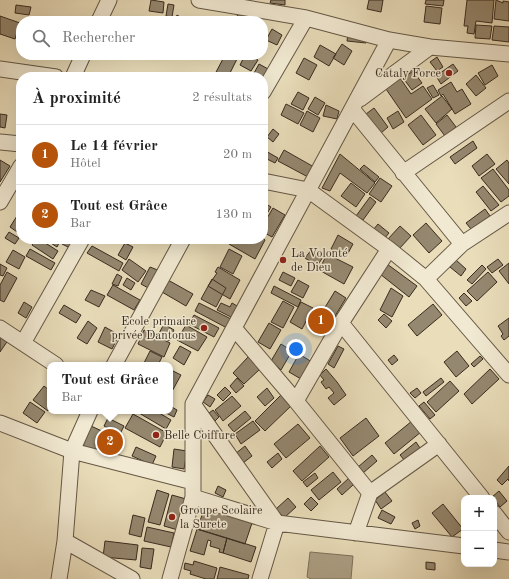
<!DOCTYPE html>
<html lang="fr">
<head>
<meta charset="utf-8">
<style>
  :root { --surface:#fff; --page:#f2f2f2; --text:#222; --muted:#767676; --line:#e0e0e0; --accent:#b45309 }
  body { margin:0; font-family:"Old Standard TT",serif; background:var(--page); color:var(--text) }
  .controls { position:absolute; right:12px; bottom:12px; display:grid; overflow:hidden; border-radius:8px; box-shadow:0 4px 16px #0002 }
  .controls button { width:36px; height:36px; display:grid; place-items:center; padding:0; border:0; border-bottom:1px solid var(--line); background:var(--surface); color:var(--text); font:20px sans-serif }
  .you { position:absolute; left:296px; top:349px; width:14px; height:14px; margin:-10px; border:3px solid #fff; border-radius:50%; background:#1a73e8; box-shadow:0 0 0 6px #1a73e833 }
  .badge { display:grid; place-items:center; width:26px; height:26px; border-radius:50%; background:var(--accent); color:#fff; font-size:13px; font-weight:700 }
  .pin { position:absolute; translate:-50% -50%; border:2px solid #fff; box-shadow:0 1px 4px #0006 }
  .popup { position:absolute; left:47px; top:362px; width:126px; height:52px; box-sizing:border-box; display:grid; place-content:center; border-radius:8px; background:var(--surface); filter:drop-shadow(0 1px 3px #0005); font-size:13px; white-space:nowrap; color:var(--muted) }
  .popup b { font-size:15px; color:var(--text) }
  .popup::after { content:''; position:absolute; left:50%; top:100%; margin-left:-8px; border:8px solid transparent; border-top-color:var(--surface) }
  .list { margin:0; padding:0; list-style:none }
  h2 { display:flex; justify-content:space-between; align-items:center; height:52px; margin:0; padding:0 16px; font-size:17px }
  h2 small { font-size:13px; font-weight:400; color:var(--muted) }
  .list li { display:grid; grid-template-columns:26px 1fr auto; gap:12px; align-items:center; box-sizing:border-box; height:60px; padding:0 16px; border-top:1px solid var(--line) }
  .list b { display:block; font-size:15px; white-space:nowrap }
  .list p { margin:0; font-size:13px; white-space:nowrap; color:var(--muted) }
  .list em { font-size:13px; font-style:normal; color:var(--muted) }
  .icon { flex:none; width:22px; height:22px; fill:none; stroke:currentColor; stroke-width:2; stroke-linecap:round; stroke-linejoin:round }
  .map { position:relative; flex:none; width:509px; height:579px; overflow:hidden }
  .search { position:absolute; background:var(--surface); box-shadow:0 4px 16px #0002; left:16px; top:16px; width:252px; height:44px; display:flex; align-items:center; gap:10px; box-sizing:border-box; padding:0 14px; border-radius:16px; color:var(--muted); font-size:15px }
  .panel { position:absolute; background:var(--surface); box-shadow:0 4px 16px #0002; left:16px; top:72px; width:252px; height:172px; border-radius:16px }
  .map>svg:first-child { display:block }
  .water { fill:#ada186; stroke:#7f725d }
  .building { fill:#958870; stroke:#392c20 }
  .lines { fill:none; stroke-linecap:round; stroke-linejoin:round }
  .minor-casing { stroke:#655846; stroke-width:17 }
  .minor { stroke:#f1e9d2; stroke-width:15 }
  .poi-dot { fill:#8f2418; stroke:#f1e9d2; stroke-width:1.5 }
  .labels { text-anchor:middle; stroke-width:3; stroke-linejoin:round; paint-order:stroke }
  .poi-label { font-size:12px; fill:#392c20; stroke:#f1e9d2; text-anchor:start }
</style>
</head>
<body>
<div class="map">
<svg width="509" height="579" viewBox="0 0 509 579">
  <rect width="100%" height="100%" fill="#e9ddba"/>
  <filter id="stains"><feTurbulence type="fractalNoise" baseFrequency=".005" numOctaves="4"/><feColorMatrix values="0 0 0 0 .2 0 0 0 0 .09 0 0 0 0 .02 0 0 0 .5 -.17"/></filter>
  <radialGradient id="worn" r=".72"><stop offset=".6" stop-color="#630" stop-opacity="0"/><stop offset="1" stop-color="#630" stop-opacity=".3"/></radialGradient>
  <path class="water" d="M310 552 353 556 351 579H311L307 577Z"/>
  <path class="building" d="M151 0 164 2 163 13 149 11Z
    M271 0H285V5L270 3Z
    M369 0H383L381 12 367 9Z
    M426 0H444L443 6 425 4Z
    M467 0H494L492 23 476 21 474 34 467 33 468 26H464Z
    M496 0 503 3V1L509 2V21L494 19Z
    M168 4 174 5 172 17 166 16Z
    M16 5 31 7 29 15 15 13Z
    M426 6 442 8 440 24 424 22Z
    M240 11 252 19 251 21H234Z
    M177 15 187 21H174Z
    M0 16 20 23 15 39 0 34Z
    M476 25 492 26 490 39 475 38Z
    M494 26 509 27V42L492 40Z
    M272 29 282 35 277 45 266 40Z
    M348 34 367 36 366 43 347 41Z
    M342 44 352 51 344 65 333 58Z
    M320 45 336 54 329 66 314 57Z
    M225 55 238 57 228 77H215L214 76Z
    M245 55H249L258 60 251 71 240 65Z
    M437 57 443 67 437 71 430 62Z
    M304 58 317 65 309 80 296 73Z
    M259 64 270 70 263 80V77L253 75Z
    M453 64 458 71 441 84 436 76Z
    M492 65 498 76 485 85 478 73Z
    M413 71 422 83 412 90 403 78Z
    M476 75 486 88 476 96 466 84Z
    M400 78 411 94 423 86 432 99 406 118 386 89Z
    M451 82 457 92 462 89 471 104 455 114 443 94 441 96 438 90Z
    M433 85 439 95 433 98 427 88Z
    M298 92 309 98 303 110 291 104Z
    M442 96 452 109 436 123 425 109Z
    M315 97 325 103 318 115 308 109Z
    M286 104 304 113 298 124 281 115Z
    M326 105 339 111 337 119 323 116Z
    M374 108 388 127 381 133 366 114Z
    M307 111 320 118 313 132 300 125Z
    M398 111 404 122 393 129 387 118Z
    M0 114 7 115 5 128 0 127Z
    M421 115 436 135 423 145 408 125Z
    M447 115 456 127 445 136 436 124Z
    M273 129 279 134 273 142 267 137Z
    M473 141 477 148 455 164 450 157Z
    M264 150 278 158 275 163 265 158 267 154 263 152Z
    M284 150 314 167 308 177 278 161Z
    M340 154 375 183 367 193 340 173 330 191 322 188Z
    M487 154 495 164 479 176 472 166Z
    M0 160 10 166 0 182Z
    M507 160 509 163V184L496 169Z
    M364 165 379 177 375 182 360 169Z
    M493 169 509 190V196L501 202 481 178Z
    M380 178 392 186 381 202 369 194Z
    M351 183 365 194 356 207 341 196Z
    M483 186 499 205 491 211 476 192Z
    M370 197 376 202 363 220 356 216Z
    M263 202 271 207 263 220Z
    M273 208 285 215 272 237 263 232V225Z
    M485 209 490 216 471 229 466 223Z
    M17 216 21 218 20 234 10 227Z
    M426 223 442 241 429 253 413 235Z
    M378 224 389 233 384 239 373 230Z
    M400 226 411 236 399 249 388 239Z
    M9 232 19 238 15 244 5 238Z
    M338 235 353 244 346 257 331 249Z
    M263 238 265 240 255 259 229 244 232 239Z
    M36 239H39L58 251 53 259 32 245Z
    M47 239H61L57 247 46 240Z
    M64 239H77L72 249 62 244Z
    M125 243 133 247 126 260 118 255Z
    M92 246 123 263 119 271 87 253Z
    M30 249 55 263 51 270 26 256Z
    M229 249 242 256 233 274 220 267Z
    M312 249 323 257 317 266 305 258Z
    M13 250 25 257 19 269 6 262Z
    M327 254 353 267 344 284 319 270Z
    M129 259 146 271 138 282 122 270Z
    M498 259 503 265 492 273 487 267Z
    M456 260 466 269 461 276 450 267Z
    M509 263V284L499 271Z
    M0 264 7 268 3 276 0 275Z
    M387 264 417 286 409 297 380 274Z
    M482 265 486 269 472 284 467 280Z
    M150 267 160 271 150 289 141 284Z
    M218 267 240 280 230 299 208 286 217 273 215 272Z
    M7 272 17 278 4 302 0 300V285Z
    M283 272 295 278 291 286 279 280Z
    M488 272 497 282 477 301 467 291Z
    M117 274 122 277 118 286 112 284Z
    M127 278 135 283 131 290 123 285Z
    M212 279 226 288 216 307 201 299Z
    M168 280 193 294 186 306 162 292Z
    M298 280 309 286 303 298 291 292Z
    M113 285 140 300 134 310 107 295Z
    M274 286 301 300 298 307 271 293Z
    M391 288 403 296 392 317 380 310Z
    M91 290 105 296 99 307 85 300Z
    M335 291 346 298 335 316 324 309Z
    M464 293 472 301 466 306 459 298Z
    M283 301 294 307 283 328 271 322Z
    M24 302 32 307 26 318 18 313Z
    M301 302 313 308 302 329 290 322Z
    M199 303 231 319 227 328 195 311Z
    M221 303 230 307 232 303 239 307 233 318 217 310Z
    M433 304 442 315 417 336 408 325Z
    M64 305 81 315 76 323 59 313Z
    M315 310 335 320 332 327 327 325 324 332 308 324Z
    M384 314 392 321 386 328 378 320Z
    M194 315 219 328 214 337 189 324Z
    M509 318V336L504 340 501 336 503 334 498 326Z
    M88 321 97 328 87 344 77 338Z
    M269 323 281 330 270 349 258 342Z
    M0 324 13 333 0 352Z
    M164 324 174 330 169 341 158 335Z
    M186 325 207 337 198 351 177 340Z
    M105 327 119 335 112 349 98 342Z
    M144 330 170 343 164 357 138 344Z
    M281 344 292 351 281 370 271 361Z
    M180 346 191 352 184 365 173 358Z
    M338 346 344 349 334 368 328 364Z
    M150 351 162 357 158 365H143Z
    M457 351 469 366 456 377 444 362Z
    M299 354 312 362 301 379 289 372Z
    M394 355 398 360 392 365 388 360Z
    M480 356 483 359 474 367 471 364Z
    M248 357 260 369 244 384 233 373Z
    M326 369 337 382 346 395 334 405 328 398 334 393 329 387 326 389 321 382 324 380 320 375Z
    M490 369 499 379 472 404 464 394Z
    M171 370 181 375 170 395V373Z
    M237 378 244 386 236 393 230 386Z
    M441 378 444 382 426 396 423 392Z
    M450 381 459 391 436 412 427 402Z
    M44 386 50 391V407L48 411 33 400Z
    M225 387 231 393 223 401 217 395Z
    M267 388 274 398 265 406 257 397Z
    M417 388 421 393 415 398 410 393Z
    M208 395 215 399 210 407 203 402Z
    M281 395 292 405 265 431 255 421Z
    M232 396 241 406 223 421 215 410Z
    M30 402 45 412 37 423 23 413Z
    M424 402 435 415 430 419 419 406Z
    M170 406 177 410 174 417 162 411H170Z
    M213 410 219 417 215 421 209 413Z
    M140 411H156L171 420 166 429 139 413Z
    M245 411 251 418 234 432 228 425Z
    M133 414 167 433 160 447 125 428Z
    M108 418 124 426 120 434 104 426Z
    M366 418 379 436 353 456 340 438Z
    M253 421 260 430 241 444 235 434Z
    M412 421 421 432 394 454 385 443Z
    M298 424 310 438 286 458 274 444Z
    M91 426 106 433 103 439 99 437 95 445 98 446 95 451 84 447 83 441Z
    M106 434 121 441 114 457 99 450Z
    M416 442 420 448 405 461 400 455Z
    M245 446 252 456 243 463 235 454Z
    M320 446 329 457 302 481 293 471Z
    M136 447 156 456 152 465 132 456Z
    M174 449 187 451 184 469 172 467Z
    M278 453 282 459 272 468 267 462Z
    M372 455 377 461 363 473 358 467Z
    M509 466V481L508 479 502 485 497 480Z
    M333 472 341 482 319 500 311 490Z
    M315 473 318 478 307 487 303 482Z
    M349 478 354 484 342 495 337 489Z
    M218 486 226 490 223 497 215 493Z
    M157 490 169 494 160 525 148 522Z
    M499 491 507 501 500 507 492 497Z
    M385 492 392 501 381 509 375 500Z
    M172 495 186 499 178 530 164 526Z
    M311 497 318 504 311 511 304 504Z
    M288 498 296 507 284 518 276 509Z
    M206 504 253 520 245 544 197 529Z
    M443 504 463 529 452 537 432 513Z
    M382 510 395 517 391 524 378 518Z
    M133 515 145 518 141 537 129 534Z
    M418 520 420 526 415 529 412 523Z
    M147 527 174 533 171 547 144 541Z
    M197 529 227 538 223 553 219 552 220 549 210 546 211 541 208 540 204 555 190 551Z
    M227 538 256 547 251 562 223 553Z
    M105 541 138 545 136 560 103 557Z
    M142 548 154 549 151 569 140 567Z
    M194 561 217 568 214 579H206L190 574 191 571 184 569 185 563 193 565Z
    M426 562 435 563V570L426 569Z
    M220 567 249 575 248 579H217Z"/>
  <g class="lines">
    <defs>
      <path id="minor" d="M199 0 306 18 389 40 430 47 509 54
        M99 21 109 0
        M0 69 56 77
        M73 77 83 55
        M263 92 306 18
        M360 99 430 47
        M353 110 462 244
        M0 142 21 144
        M403 173 509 101
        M263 181 308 190 389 249 426 279 509 375
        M0 202 21 166
        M426 279 462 244 509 213
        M341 323 482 498
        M0 328 56 365
        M234 328 296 401 370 493
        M23 343 82 239
        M114 365 183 239
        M296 401 341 323 389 249
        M193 404 277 523
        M0 423 72 451 193 482
        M193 497 277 523 464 546
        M494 513 509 532
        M356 533 370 493 439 444
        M65 541 132 579
        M494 550 509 552
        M59 579 65 541 72 451 90 411
        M170 579 193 497V404L389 40
        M260 579 277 523"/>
    </defs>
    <use href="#minor" class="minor-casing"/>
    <use href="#minor" class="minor"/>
  </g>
  <g class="poi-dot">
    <circle cx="449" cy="73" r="4"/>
    <circle cx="283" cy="260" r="4"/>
    <circle cx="204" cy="328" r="4"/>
    <circle cx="156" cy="435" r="4"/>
    <circle cx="172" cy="517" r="4"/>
  </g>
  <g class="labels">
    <g class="poi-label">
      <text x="441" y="77" text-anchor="end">Cataly Force</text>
      <text x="291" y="257">La Volonté<tspan x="291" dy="14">de Dieu</tspan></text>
      <text x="196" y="325" text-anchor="end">Ecole primaire<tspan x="196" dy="14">privée Dantonus</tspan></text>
      <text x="164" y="439">Belle Coiffure</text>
      <text x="180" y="514">Groupe Scolaire<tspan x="180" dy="14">la Surete</tspan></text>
    </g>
  </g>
  <rect width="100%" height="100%" filter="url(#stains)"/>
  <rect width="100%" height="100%" fill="url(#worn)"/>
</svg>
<div class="controls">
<button>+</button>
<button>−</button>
</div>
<div class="you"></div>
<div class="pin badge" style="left:321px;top:321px">1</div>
<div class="pin badge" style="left:110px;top:442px">2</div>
<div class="popup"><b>Tout est Grâce</b>Bar</div>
<div class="search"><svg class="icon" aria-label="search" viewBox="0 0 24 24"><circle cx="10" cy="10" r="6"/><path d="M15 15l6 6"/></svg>Rechercher</div>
<section class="panel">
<h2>À proximité<small>2 résultats</small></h2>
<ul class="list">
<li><span class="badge">1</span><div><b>Le 14 février</b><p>Hôtel</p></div><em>20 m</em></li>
<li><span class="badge">2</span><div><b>Tout est Grâce</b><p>Bar</p></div><em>130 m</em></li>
</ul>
</section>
</div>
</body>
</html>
